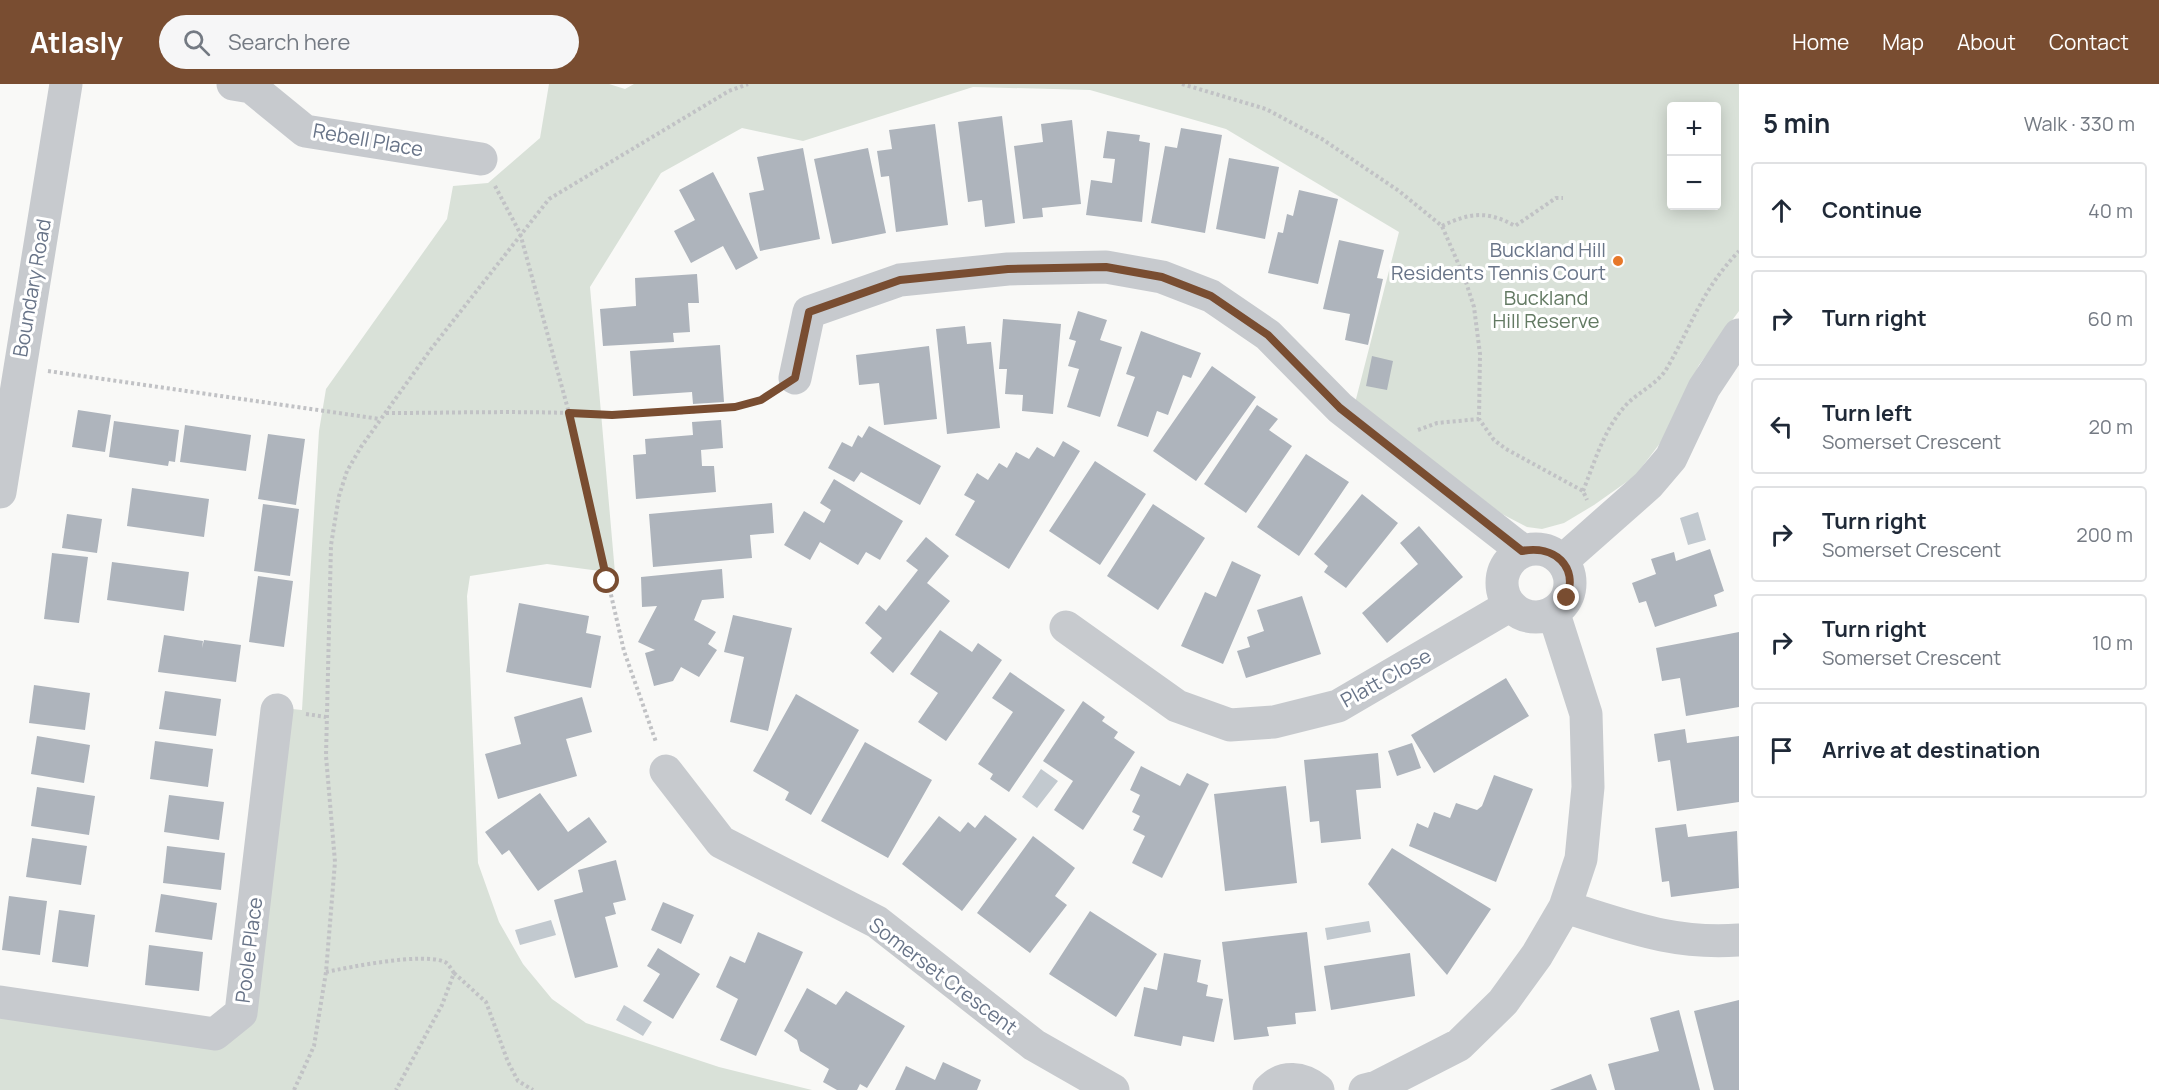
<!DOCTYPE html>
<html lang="en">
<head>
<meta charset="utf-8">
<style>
  :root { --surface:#fff; --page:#f6f6f7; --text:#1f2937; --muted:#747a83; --line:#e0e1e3; --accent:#794d31 }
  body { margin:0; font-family:Manrope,sans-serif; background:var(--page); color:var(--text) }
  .controls { position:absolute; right:18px; top:18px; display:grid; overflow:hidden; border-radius:6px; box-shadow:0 3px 15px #0003 }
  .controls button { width:54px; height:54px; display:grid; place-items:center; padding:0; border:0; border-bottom:2px solid var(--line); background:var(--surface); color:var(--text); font:30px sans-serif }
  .stop { position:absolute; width:18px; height:18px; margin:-14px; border:4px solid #794d31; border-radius:50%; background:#fff }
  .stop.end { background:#794d31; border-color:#fff; box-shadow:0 2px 6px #0008 }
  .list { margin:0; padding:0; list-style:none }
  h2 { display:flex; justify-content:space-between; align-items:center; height:78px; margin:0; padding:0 24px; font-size:26px }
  h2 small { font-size:20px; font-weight:400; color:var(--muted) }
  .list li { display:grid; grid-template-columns:39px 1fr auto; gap:18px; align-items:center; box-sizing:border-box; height:96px; margin:0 12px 12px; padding:0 12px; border:2px solid var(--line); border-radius:6px }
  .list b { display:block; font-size:22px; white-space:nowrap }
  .list p { margin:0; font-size:20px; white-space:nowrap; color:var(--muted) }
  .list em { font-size:20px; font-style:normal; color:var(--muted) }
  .icon { flex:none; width:33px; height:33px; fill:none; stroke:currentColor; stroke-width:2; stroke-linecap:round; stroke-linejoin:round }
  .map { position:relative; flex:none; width:1739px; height:1006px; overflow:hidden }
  header { display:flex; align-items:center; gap:36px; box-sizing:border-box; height:84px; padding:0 30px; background:var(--accent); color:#fff }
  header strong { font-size:28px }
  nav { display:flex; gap:33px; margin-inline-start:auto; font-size:21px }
  .search { width:420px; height:54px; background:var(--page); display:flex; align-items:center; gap:15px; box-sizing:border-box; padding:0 21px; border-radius:33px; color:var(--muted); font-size:22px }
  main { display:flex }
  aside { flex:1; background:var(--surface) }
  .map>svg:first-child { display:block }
  .green { fill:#d9e1d8; fill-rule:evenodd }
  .water { fill:#c2c9cf }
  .building { fill:#aeb4bc }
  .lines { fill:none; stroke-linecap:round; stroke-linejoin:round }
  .path { stroke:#c1c2c5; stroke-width:4; stroke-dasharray:3 3; stroke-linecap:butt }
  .minor { stroke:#c7cace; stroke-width:33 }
  .route { stroke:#794d31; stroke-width:8 }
  .poi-dot { fill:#e77829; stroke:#fff; stroke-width:2 }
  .labels { text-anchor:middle; stroke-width:6; stroke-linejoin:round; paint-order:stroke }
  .street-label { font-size:20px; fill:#687488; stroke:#fff }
  .poi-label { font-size:20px; fill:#687488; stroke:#fff; text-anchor:end }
  .park-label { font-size:20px; fill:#637a63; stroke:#fff }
</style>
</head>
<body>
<header>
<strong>Atlasly</strong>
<div class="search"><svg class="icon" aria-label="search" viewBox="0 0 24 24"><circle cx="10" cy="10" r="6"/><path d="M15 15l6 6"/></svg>Search here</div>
<nav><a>Home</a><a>Map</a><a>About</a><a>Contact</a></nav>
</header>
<main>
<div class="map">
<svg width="1739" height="1006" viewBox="0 0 1739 1006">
  <rect width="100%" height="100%" fill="#f9f9f7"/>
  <path class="green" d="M549 0H609L625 5 634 0H1739V227L1699 281 1664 354 1635 392 1594 421 1564 439 1542 445 1527 443 1502 430 1355 319 1399 148 1226 45 1090 6 973 3 803 57 742 44 661 89 590 203 615 489 547 480 470 492 467 512 478 779 499 838 523 880 552 915 586 939 719 983 812 1006H0V929L226 955 292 625 302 626 319 347 326 305 447 135 453 102 488 99 540 54ZM1672 22H1716V122H1672Z"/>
  <path class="water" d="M1698 428 1706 456 1688 461 1680 434Z
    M1041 685 1058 697 1037 724 1022 713Z
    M551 836 556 851 520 861 515 846Z
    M1369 837 1371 848 1327 856 1325 844Z
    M624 921 652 938 643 952 616 936Z"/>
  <path class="building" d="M1002 32 1015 139 985 143 982 116 968 118 958 38Z
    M1072 36 1081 120 1042 124 1043 133 1023 135 1014 62 1043 58 1041 40Z
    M935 40 948 141 896 148 889 92 881 93 877 67 892 65 889 46Z
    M1181 44 1222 51 1205 149 1151 139 1165 62 1177 64Z
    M1107 47 1140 51 1139 57 1150 59 1142 138 1086 131 1091 96 1112 99 1115 75 1103 74Z
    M803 64 820 155 760 167 749 109 764 106 757 73Z
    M868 64 886 149 832 160 814 75Z
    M1229 74 1279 83 1265 155 1216 145Z
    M713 88 758 174 736 186 723 162 691 179 674 147 695 136 679 106Z
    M1299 106 1338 115 1318 200 1268 189 1278 148 1283 149 1287 130 1293 132Z
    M1339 156 1384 166 1377 194 1383 195 1368 261 1345 256 1350 230 1323 225Z
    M697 190 699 219H688L690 248 673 249 674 258 603 262 600 225 636 222 635 194Z
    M1078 227 1107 236 1100 256 1122 263 1100 333 1067 323 1079 285 1068 282 1076 257 1069 255Z
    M1003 235 1061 240 1053 330 1022 327 1023 311 1005 310 1007 285H999Z
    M965 242 967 260 991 258 1000 344 947 350 936 245Z
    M1141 247 1201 269 1191 294 1183 291 1168 331 1157 327 1148 353 1117 342 1135 293 1126 290Z
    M720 261 724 318 693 320 692 308 633 312 630 267Z
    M929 262 937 335 884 341 879 299 859 301 856 271Z
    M1372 272 1393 277 1387 306 1366 302Z
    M1212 282 1256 313 1196 397 1153 367Z
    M1257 321 1278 335 1269 346 1292 362 1246 429 1204 400Z
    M78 326 111 331 105 368 72 363Z
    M721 336 723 364 701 366 702 382H714L716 408 636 415 633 371 646 370 645 355 693 351 692 338Z
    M114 337 179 346 175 378 169 377 168 382 109 373Z
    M185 341 251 351 246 387 180 378Z
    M869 342 941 382 920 421 861 388 854 398 828 384 842 358 852 363 858 351 862 354Z
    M268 350 305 355 296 421 258 415Z
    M1063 357 1080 367 1009 485 955 451 975 417 964 411 977 389 988 396 999 379 1007 384 1016 368 1029 375 1037 363 1054 373Z
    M1306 370 1349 398 1299 472 1257 443Z
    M1095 377 1146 410 1100 481 1049 447Z
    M834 395 903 437 880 476 866 468 858 481 820 458 810 476 784 461 804 427 824 439 831 426 820 419Z
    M132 404 209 415 204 453 127 442Z
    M1362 410 1398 439 1346 504 1324 488 1328 482 1314 470Z
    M772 419 774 449 750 451 752 474 653 483 649 430Z
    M263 420 299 425 290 492 254 487Z
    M1153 420 1205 454 1158 526 1107 492Z
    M67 430 102 435 97 469 62 464Z
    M1419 442 1463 493 1387 559 1362 529 1418 480 1400 459Z
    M926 453 949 472 927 499 950 517 893 589 870 569 882 554 865 539 879 521 886 527 918 486 906 477Z
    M1710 465 1724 507 1714 511 1717 522 1655 543 1646 517 1639 519 1632 499 1656 490 1651 475 1674 468 1676 477Z
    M52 469 88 473 79 539 44 535Z
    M1232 477 1261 491 1223 580 1181 562 1205 508 1216 513Z
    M112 478 189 488 184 527 107 516Z
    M722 485 724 514 702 516 694 536 716 548 708 560 717 566 699 593 681 583 673 597 654 602 645 569 655 566 638 558 657 522 642 523 641 493Z
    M258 492 293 497 284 563 249 558Z
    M1302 512 1321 570 1246 594 1237 567 1250 563 1247 553 1264 547 1257 526Z
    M519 519 589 532 586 549 601 552 591 604 506 588Z
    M733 531 792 544 768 647 730 638 744 573 724 568Z
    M940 546 972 568 978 559 1002 576 946 657 918 638 938 609 910 590Z
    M1739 548V623L1686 632 1680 594 1662 597 1656 564Z
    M164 551 203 557 202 564 204 556 241 561 236 598 158 588Z
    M1010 588 1065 626 1009 708 990 695 993 690 978 680 1013 628 992 614Z
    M1506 594 1529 632 1434 689 1411 651Z
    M34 601 90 609 85 646 29 639Z
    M165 607 221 615 216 652 159 645Z
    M796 610 859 646 811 731 785 716 789 708 753 687Z
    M582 613 592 648 566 655 577 692 498 715 485 670 521 660 514 633Z
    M1083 617 1105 633 1102 637 1118 648 1114 654 1135 668 1083 746 1054 726 1073 697 1043 677Z
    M1685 645 1687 659 1739 652V718L1677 727 1670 676 1658 678 1654 650Z
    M37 652 90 661 84 699 31 690Z
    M155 657 213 665 208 703 150 695Z
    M865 658 932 696 888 774 821 737Z
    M1412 659 1421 684 1397 692 1388 667Z
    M1378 669 1381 704 1356 706 1361 755 1321 759 1319 737 1310 738 1304 676Z
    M1141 682 1180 702 1187 689 1209 700 1162 794 1132 779 1145 752 1133 746 1140 732 1132 728 1140 711 1130 706Z
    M1494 691 1533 705 1496 798 1409 762 1417 739 1428 744 1434 728 1450 734 1456 719 1477 726 1482 722Z
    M1286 702 1297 799 1225 807 1214 710Z
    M37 703 95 712 89 751 31 742Z
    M540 709 568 748 589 733 607 758 538 807 509 766 502 771 485 748Z
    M169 711 224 718 219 756 164 748Z
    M985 731 1017 755 962 827 902 780 939 732 960 748 968 738 975 744Z
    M1686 740 1688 753 1737 747 1739 804 1671 813 1669 797 1662 798 1655 744Z
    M1033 752 1075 784 1055 812 1067 821 1030 869 977 829Z
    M32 754 87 762 81 801 26 793Z
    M167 762 225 769 221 806 163 799Z
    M1392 764 1491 825 1447 891 1368 800Z
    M616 776 626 816 613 819 616 830 605 833 618 883 575 894 554 816 583 808 578 786Z
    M161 810 217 819 212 856 155 848Z
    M9 812 47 817 40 871 2 866Z
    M663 818 694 831 681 860 651 846Z
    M59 826 95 831 88 883 52 878Z
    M1090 827 1157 870 1116 933 1049 890Z
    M758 848 803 868 756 972 720 956 738 915 716 903 730 872 745 879Z
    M1307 848 1316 927 1295 929 1296 940 1267 943 1269 952 1234 956 1222 858Z
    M149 861 203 868 199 907 145 901Z
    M658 864 700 890 673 935 643 917 660 890 647 882Z
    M1164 869 1201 876 1197 898 1208 901 1206 912 1223 915 1214 958 1183 952 1181 962 1134 952 1144 903 1157 906Z
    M1410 869 1415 912 1331 926 1324 882Z
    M807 904 836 921 846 907 905 942 867 1004 860 1000 857 1006H837L823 998 829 985 800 967 797 956 784 947Z
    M1739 916V1006H1714L1694 927Z
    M1679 926 1700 1006H1615L1608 980 1659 967 1650 934Z
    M943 978 981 996 977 1006H895L906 982 935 996Z
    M1591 990 1597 1006H1550Z"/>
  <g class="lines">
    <path class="path" d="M1182 0 1266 25 1322 55 1399 107 1442 142 1465 195 1474 223 1480 270 1479 335 1494 356 1506 365 1583 407 1587 416
      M495 102 520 149 569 329 624 567 656 658
      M1442 142C1469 129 1487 126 1515 142L1556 114H1563
      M48 287 380 335
      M386 329C447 329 508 327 569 329 616 330 733 334 771 309
      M1418 346 1437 339 1479 335
      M1583 407C1595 377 1604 345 1626 321 1638 308 1658 300 1667 284 1693 239 1701 207 1739 167
      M306 630 326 633
      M326 888C351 883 423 868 445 878 449 880 451 885 454 889L442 921 396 1006
      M454 889 486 918 508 978 518 997 533 1006
      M294 1006 314 962 326 888 335 778 326 672 331 461 339 412 347 387 361 363 431 265 549 115 729 7 748 0"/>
    <path class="minor" d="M233 0 251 3 305 47 481 75
      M795 294 809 228 900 196 1008 185 1106 183 1162 193 1211 212 1268 251 1340 324 1523 467
      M0 408 66 0
      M1502 499a34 34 0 1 1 68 0a34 34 0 1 1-68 0Z
      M1562 477 1648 401 1671 374 1704 304 1739 251
      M1066 543 1177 622 1230 641 1274 638 1338 622 1509 522
      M666 687 721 758 877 838 1034 961 1113 1006
      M1565 823C1627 842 1673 861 1739 856
      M0 918 215 950 241 929 277 626
      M1269 1006C1283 991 1302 993 1318 1006
      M1365 1006 1377 1003 1459 961 1503 918 1537 871 1565 823 1581 775 1588 703 1586 630 1554 530"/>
  </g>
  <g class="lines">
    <path class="route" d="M607 497 569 329 612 331 735 323 761 316 795 294 809 228 900 196 1008 185 1106 183 1162 193 1211 212 1268 251 1340 324 1522 467C1555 461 1578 482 1567 514"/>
  </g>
  <circle class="poi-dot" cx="1618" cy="177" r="6"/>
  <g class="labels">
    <g class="street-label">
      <text transform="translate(368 56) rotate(10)" y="7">Rebell Place</text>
      <text transform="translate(32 204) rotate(-80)" y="7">Boundary Road</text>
      <text transform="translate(1386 594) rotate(-29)" y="7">Platt Close</text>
      <text transform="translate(249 866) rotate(-83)" y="7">Poole Place</text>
      <text transform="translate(943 892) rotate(37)" y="7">Somerset Crescent</text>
    </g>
    <g class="poi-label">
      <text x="1606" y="173">Buckland Hill<tspan x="1606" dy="23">Residents Tennis Court</tspan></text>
    </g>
    <g class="park-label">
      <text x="1546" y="221">Buckland<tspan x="1546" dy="23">Hill Reserve</tspan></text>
    </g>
  </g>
</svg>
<div class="controls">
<button>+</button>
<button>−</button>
</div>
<div class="stop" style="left:607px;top:497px"></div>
<div class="stop end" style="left:1567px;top:514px"></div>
</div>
<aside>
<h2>5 min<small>Walk · 330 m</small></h2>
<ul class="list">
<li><svg class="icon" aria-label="ahead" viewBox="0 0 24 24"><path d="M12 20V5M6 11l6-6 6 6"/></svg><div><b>Continue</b></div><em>40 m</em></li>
<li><svg class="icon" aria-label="right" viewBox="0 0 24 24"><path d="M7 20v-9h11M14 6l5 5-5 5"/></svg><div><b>Turn right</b></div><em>60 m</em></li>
<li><svg class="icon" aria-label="left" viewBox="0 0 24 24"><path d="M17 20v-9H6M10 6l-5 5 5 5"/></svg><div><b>Turn left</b><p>Somerset Crescent</p></div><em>20 m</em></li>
<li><svg class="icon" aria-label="right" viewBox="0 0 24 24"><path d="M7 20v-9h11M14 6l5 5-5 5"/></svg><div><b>Turn right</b><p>Somerset Crescent</p></div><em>200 m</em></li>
<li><svg class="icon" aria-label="right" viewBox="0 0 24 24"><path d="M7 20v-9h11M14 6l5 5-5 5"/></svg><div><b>Turn right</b><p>Somerset Crescent</p></div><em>10 m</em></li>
<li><svg class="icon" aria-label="arrive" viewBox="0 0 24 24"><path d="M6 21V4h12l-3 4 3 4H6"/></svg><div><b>Arrive at destination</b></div></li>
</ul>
</aside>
</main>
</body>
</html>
